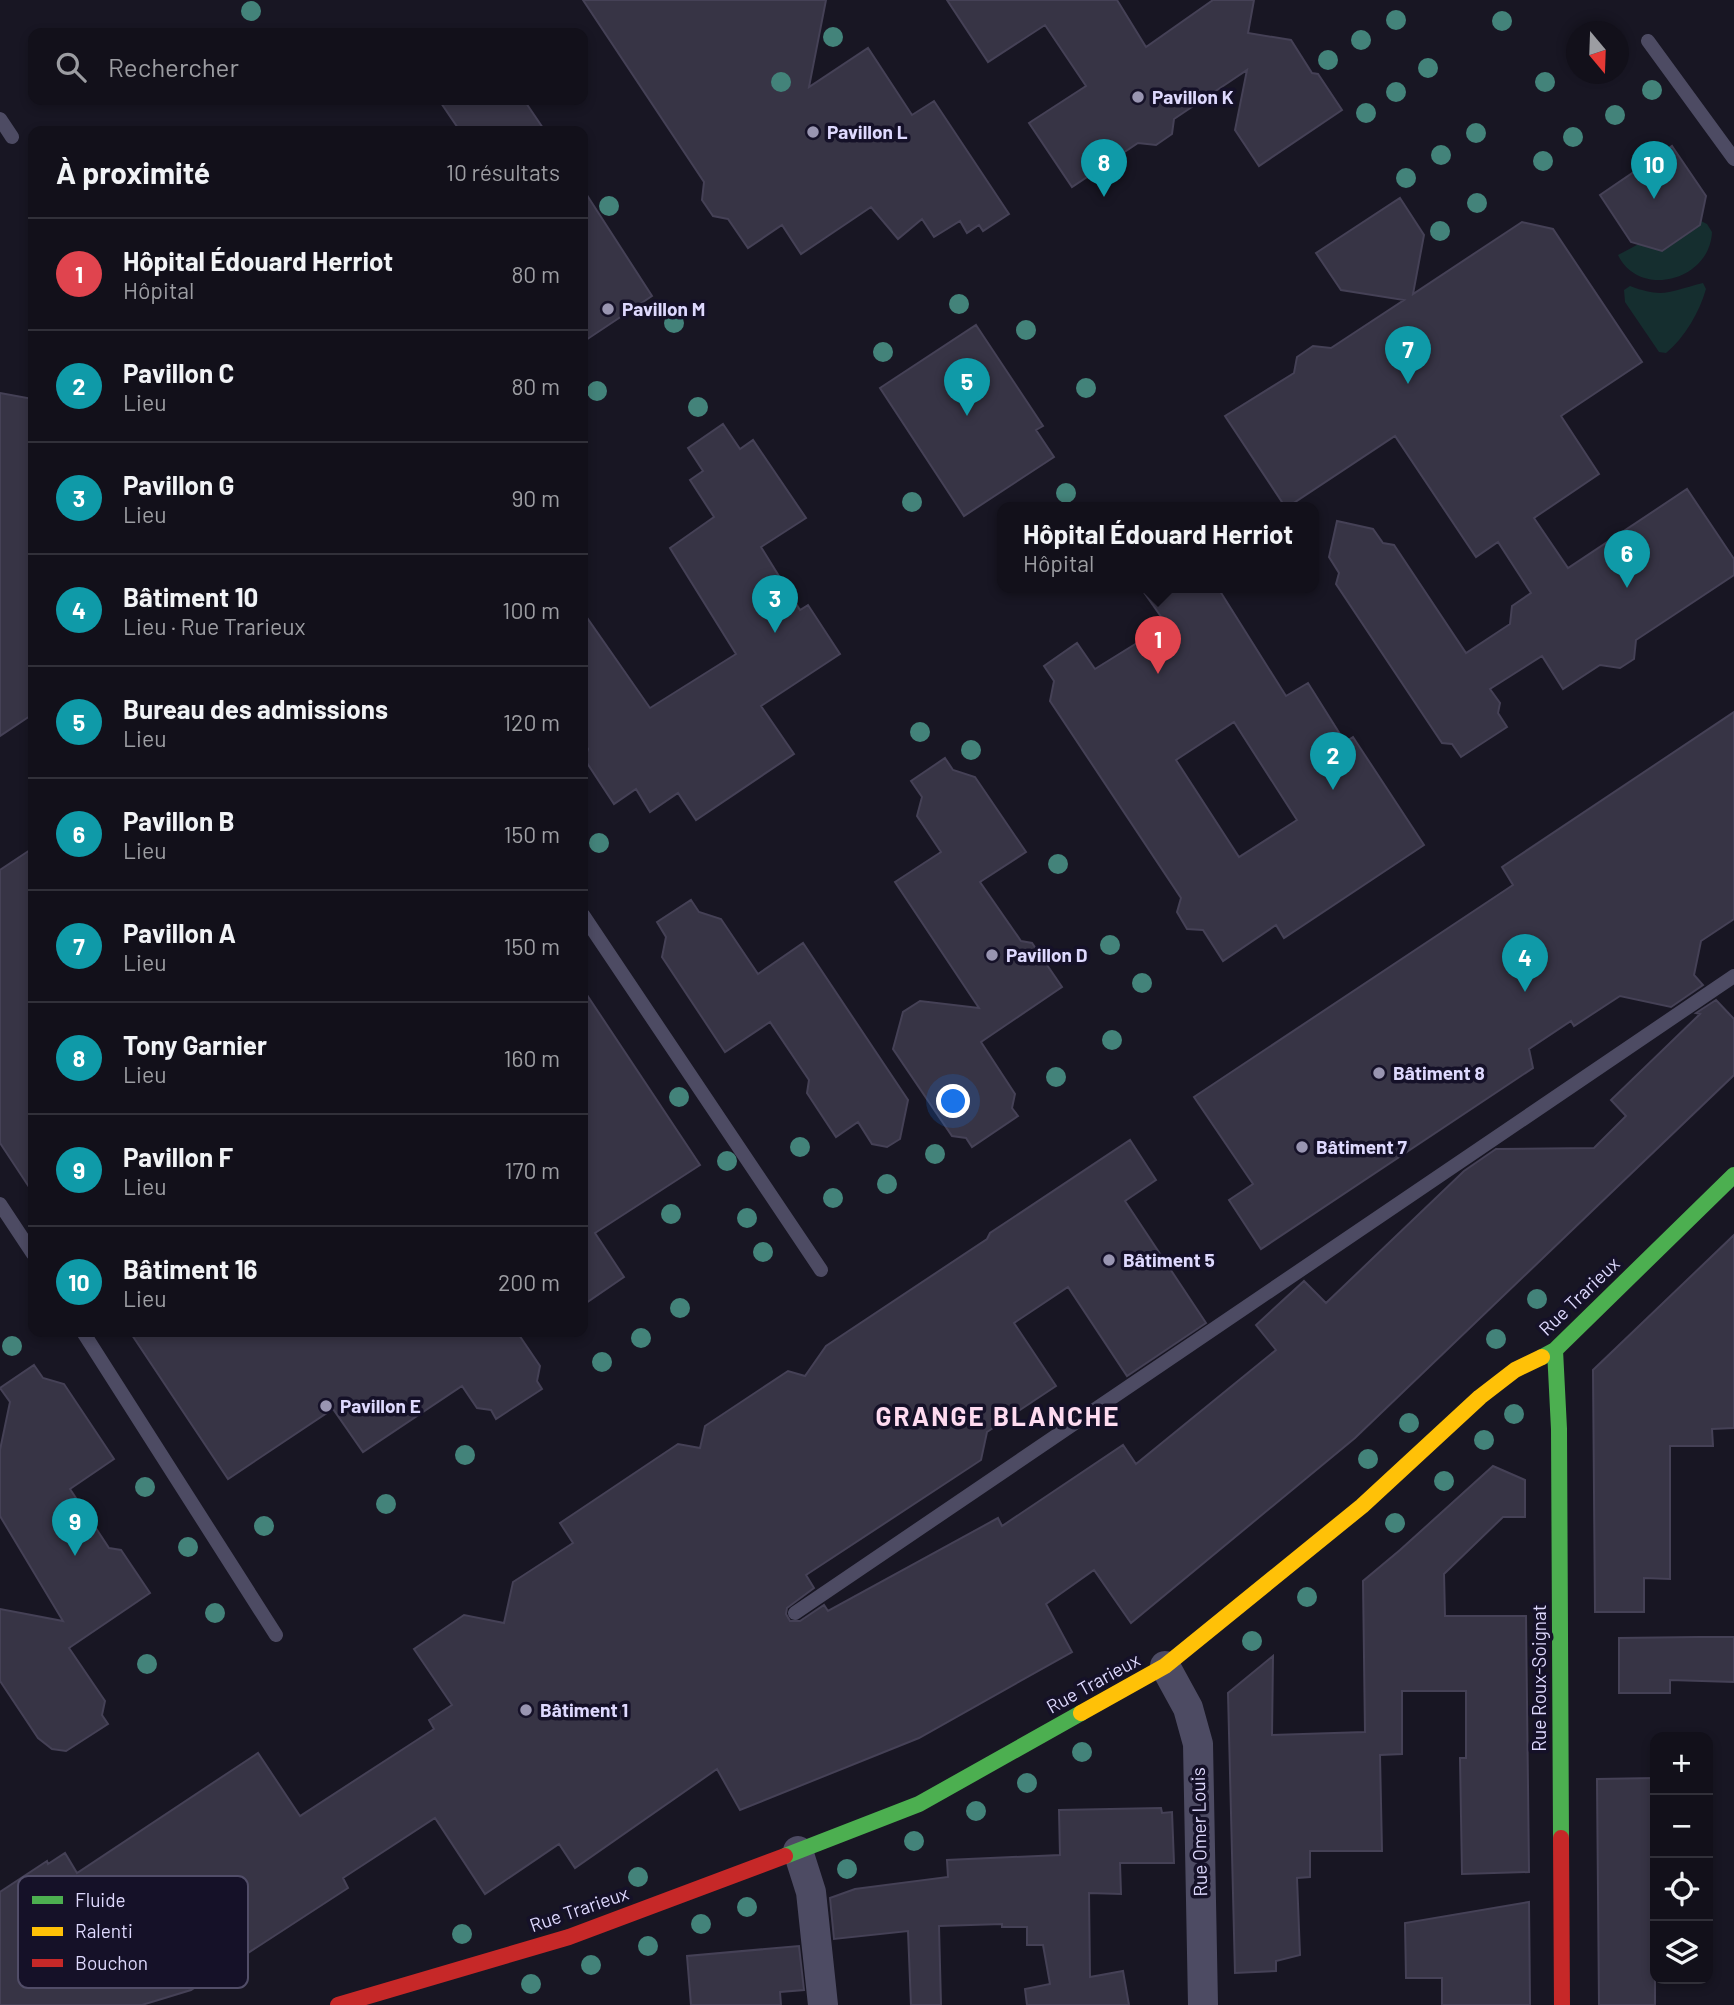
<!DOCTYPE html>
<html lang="fr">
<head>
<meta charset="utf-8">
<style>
  :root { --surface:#12101a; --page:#1f1e27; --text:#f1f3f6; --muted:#9c9da2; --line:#313039; --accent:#8c9099 }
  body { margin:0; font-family:Barlow,sans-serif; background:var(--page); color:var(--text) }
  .controls { position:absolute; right:21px; bottom:21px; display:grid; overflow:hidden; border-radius:14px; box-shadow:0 4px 10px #0003 }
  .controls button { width:63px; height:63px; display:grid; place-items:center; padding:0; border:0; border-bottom:2px solid var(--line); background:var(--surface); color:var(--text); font:35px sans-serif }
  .compass { position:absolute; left:1566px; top:21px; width:63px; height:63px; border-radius:50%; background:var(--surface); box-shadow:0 4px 10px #0003; rotate:161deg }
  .you { position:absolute; left:954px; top:1102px; width:24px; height:24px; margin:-18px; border:5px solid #fff; border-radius:50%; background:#1a73e8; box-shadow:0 0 0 10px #1a73e833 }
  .badge { display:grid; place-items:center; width:46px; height:46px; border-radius:50%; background:var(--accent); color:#fff; font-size:23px; font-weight:700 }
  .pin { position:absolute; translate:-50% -58px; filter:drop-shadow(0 2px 4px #0008) }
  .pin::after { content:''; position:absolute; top:37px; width:24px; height:21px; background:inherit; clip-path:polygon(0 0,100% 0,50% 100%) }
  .popup { position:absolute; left:997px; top:502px; width:322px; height:91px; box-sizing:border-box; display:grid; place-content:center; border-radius:14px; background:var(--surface); filter:drop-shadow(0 2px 5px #0005); font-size:23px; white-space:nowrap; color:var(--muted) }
  .popup b { font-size:26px; color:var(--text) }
  .popup::after { content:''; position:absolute; left:50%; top:100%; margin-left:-14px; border:14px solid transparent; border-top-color:var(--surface) }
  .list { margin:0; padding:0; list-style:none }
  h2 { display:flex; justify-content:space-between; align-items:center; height:91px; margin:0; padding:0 28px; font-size:30px }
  h2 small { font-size:23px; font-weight:400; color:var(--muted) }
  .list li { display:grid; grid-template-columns:46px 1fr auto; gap:21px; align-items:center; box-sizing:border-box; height:112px; padding:0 28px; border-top:2px solid var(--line) }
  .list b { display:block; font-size:26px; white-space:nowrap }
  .list p { margin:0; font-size:23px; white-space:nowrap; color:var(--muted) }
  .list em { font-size:23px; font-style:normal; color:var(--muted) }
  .icon { flex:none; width:38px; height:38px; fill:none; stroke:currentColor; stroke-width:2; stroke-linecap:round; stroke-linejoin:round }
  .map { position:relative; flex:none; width:1734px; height:2005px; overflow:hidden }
  .search { position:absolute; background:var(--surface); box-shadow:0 4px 10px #0003; left:28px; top:28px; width:560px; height:77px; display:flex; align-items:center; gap:18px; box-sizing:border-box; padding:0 24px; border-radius:14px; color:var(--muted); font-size:26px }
  .panel { position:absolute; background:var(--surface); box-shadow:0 4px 10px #0003; left:28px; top:126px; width:560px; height:1211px; border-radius:14px }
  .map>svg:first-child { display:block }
  .green { fill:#152e2f }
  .building { fill:#373445; stroke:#454156; stroke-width:2; fill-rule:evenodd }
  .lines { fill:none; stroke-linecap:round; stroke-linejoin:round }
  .lane { stroke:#4d4b63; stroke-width:14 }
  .street { stroke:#4d4b63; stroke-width:30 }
  .fast { stroke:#4caf50; stroke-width:16 }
  .slow { stroke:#ffc107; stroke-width:16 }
  .jam { stroke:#c62828; stroke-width:16 }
  .tree { fill:#43837a }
  .poi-dot { fill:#9995b1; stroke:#151128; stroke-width:2.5 }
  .labels { text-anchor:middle; stroke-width:7; stroke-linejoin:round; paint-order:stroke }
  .poi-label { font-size:19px; font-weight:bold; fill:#ded9fe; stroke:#151128; text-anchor:start }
  .street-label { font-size:19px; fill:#ded9fe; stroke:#151128 }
  .district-label { font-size:26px; font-weight:bold; letter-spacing:2px; fill:#fedbf0; stroke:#151128 }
  .key { fill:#151128; stroke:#514d68; stroke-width:2 }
  .key-label { font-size:19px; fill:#ded9fe }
</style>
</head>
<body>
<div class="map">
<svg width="1734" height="2005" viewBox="0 0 1734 2005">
  <rect width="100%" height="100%" fill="#181623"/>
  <path class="green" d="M1701 221 1707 224 1712 232C1710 281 1639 299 1618 255L1650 238 1662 251 1700 225Z
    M1703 283 1706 289C1699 313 1685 337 1666 353L1659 352 1625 302 1624 290 1630 286C1664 299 1670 291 1703 283Z"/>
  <path class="building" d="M583 0H826L809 87 868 48 912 115 934 101 1009 214 983 231 979 225 967 233 960 221 934 237 922 219 898 239 871 207 801 254 782 225 748 248 728 219 713 216 702 200 704 182Z
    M947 0H1117L1146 47 1213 0H1254L1248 33 1291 40 1312 73 1318 74 1342 110 1259 166 1235 130 1247 70 1174 119 1172 134 1156 145 1138 143 1072 187 1029 123 1086 86 1045 25 988 62Z
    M439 100H524L545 131H460Z
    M1672 146 1706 196 1700 225 1662 251 1631 242 1600 195Z
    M583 189 652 296 583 342Z
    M1400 198 1424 235 1413 294 1522 222 1553 229 1642 362 1561 416 1599 474 1534 518 1568 568 1687 489 1734 559V575L1636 640 1634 659 1620 668 1600 665 1563 689 1542 656 1490 689 1500 703 1498 713 1507 727 1461 757 1452 744 1442 743 1336 584 1339 573 1329 557 1337 521 1373 529 1383 543 1394 545 1466 653 1510 624 1512 606 1531 593 1498 542 1476 557 1395 436 1286 508 1225 416 1294 373 1297 357 1313 346 1331 348 1404 300 1341 290 1316 253Z
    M976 325 1043 426 1036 430 1054 457 964 516 880 388Z
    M0 393 33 399V714L0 736Z
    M723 424 740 449 753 440 806 518 761 547 800 610 808 605 840 654 761 706 794 754 696 820 678 793 650 812 636 789 614 804 585 760 588 749 583 741V612L650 708 736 654 670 548 714 517 690 480 703 471 688 448Z
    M1141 588H1218L1286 696 1308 683 1345 742 1353 737 1424 845 1284 938 1276 925 1223 961 1203 930 1187 929 1177 912 1181 898 1050 701 1054 681 1044 666 1077 643 1095 669 1153 633 1152 630 1164 621ZM1234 722 1297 820 1239 857 1176 760Z
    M1734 712V919L1701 941 1694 975 1703 985 1671 1007 1620 996 1574 1026 1571 1021 1529 1049 1533 1068 1261 1249 1229 1200 1253 1184 1194 1097 1513 885 1502 867Z
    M945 758 953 770 975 777 1026 852 980 882 1021 941 1032 943 1062 987 981 1042 1015 1094 1012 1108 1018 1116 972 1147 966 1138 952 1136 893 1049 903 1012 920 1001 979 1008 895 882 941 852 917 816 922 797 911 781Z
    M33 848V1193L0 1143V870Z
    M691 900 699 912 721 919 758 974 803 943 908 1100 900 1139 887 1147 872 1144 858 1122 836 1137 807 1093 809 1080 770 1022 725 1052 662 957 666 937 657 922Z
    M583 989 700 1165 595 1233 624 1277 583 1305Z
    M1716 1000 1734 1019V1075L1355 1438 1131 1623 1094 1570 1046 1604 1072 1652 919 1738 740 1810 717 1769 575 1868 559 1844 485 1894 435 1818 343 1878 348 1888 191 1990 142 2005H0V1892L47 1861 48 1864 65 1853 77 1873 258 1753 300 1816 434 1729 429 1720 452 1705 414 1649 464 1615 504 1623 513 1582 573 1543 560 1523 678 1444 700 1448 705 1426 788 1371 805 1376 826 1346 987 1239 990 1233 1130 1140 1156 1180 1125 1201 1206 1323 1127 1376 1068 1287 1014 1323 1056 1386 987 1432 981 1460 806 1575 814 1588 787 1608 786 1614 790 1621H800L824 1605 828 1611 998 1518 1002 1526 1123 1445 1136 1464 1276 1350 1256 1325 1304 1281 1326 1303 1464 1171 1496 1149 1594 1148 1626 1116 1611 1100 1700 1014 1696 1013Z
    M1734 1235V1428L1712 1429 1713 1446H1670V1579L1644 1578V1612H1595L1593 1370Z
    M130 1332H517L540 1366 537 1381 542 1389 496 1419 491 1410 477 1408 462 1386 363 1452 333 1409 228 1479Z
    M34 1365 43 1378 64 1384 114 1459 70 1489 109 1548 121 1550 150 1593 69 1648 105 1701 102 1715 108 1724 66 1751 52 1749 38 1738 0 1681V1609L63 1621 0 1516V1450L10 1402 0 1388Z
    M1493 1466 1525 1480V1517H1503L1444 1574 1445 1616H1526L1529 1872 1462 1874 1460 1758H1466V1691H1402V1754L1380 1755 1382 1851H1310V1877L1297 1878 1300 1955 1276 1961V1971L1235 1973 1228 1693 1273 1656 1272 1735 1365 1732 1363 1581 1400 1550Z
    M1698 1637H1734V1682L1670 1680V1693H1619V1638Z
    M1655 1778V2005H1599L1597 1779Z
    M1161 1808 1162 1813 1172 1812 1174 1863H1120L1121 1894 1089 1893 1090 1977 1123 1971 1129 2005H1027L1025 1989 1050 1984 1043 1945H1027V1927H1002V1924L939 1926 941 2005H911L908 1931 834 1939 830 1898 855 1889 948 1877 947 1860 1060 1855 1059 1810Z
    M1529 1902 1530 2005H1442V1978H1406L1405 1923Z
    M799 1946 804 1990 780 1992 781 2005H691L687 1956Z"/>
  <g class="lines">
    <path class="lane" d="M1648 41 1734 159
      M0 119 12 137
      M583 915 821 1270
      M0 1204 33 1254
      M83 1332 276 1635
      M795 1613 1734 976"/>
    <path class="street" d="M1165 1666 1188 1708 1198 1744 1203 2005
      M798 1851 811 1892 823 2005"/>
    <path class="fast" d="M1555 1350 1559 1429 1561 1838
      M1542 1357 1555 1350 1734 1175
      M785 1856 919 1804 1081 1713"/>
    <path class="slow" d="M1081 1713 1165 1666 1362 1506 1480 1397 1515 1370 1542 1357"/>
    <path class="jam" d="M1561 1838 1562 2005
      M338 2005 569 1937 785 1856"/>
  </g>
  <g class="tree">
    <circle cx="251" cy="11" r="10"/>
    <circle cx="1396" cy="20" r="10"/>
    <circle cx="1502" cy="21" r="10"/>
    <circle cx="833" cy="37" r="10"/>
    <circle cx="1361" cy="40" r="10"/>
    <circle cx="1328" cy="60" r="10"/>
    <circle cx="1428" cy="68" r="10"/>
    <circle cx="781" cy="82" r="10"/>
    <circle cx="1545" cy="82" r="10"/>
    <circle cx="1652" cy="90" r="10"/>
    <circle cx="1396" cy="92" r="10"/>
    <circle cx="1366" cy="113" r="10"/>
    <circle cx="1615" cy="115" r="10"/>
    <circle cx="1476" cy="133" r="10"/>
    <circle cx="1573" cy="137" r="10"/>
    <circle cx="1441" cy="155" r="10"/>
    <circle cx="1543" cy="161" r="10"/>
    <circle cx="1406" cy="178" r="10"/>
    <circle cx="1477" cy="203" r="10"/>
    <circle cx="609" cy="206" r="10"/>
    <circle cx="1440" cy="231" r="10"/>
    <circle cx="959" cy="304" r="10"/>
    <circle cx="674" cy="323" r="10"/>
    <circle cx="1026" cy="330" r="10"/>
    <circle cx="883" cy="352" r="10"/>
    <circle cx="1086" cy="388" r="10"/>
    <circle cx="597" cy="391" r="10"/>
    <circle cx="698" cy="407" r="10"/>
    <circle cx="1066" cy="493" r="10"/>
    <circle cx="912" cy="502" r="10"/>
    <circle cx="920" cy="732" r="10"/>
    <circle cx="971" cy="750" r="10"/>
    <circle cx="599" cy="843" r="10"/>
    <circle cx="1058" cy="864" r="10"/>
    <circle cx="1110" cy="945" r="10"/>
    <circle cx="1142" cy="983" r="10"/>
    <circle cx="1112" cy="1040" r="10"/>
    <circle cx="1056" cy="1077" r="10"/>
    <circle cx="679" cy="1097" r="10"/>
    <circle cx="800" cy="1147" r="10"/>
    <circle cx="935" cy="1154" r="10"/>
    <circle cx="727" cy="1161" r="10"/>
    <circle cx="887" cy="1184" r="10"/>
    <circle cx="833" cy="1198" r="10"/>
    <circle cx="671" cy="1214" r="10"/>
    <circle cx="747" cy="1218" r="10"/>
    <circle cx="763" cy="1252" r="10"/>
    <circle cx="1537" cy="1299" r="10"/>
    <circle cx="680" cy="1308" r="10"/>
    <circle cx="641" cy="1338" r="10"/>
    <circle cx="1496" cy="1339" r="10"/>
    <circle cx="12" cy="1346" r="10"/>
    <circle cx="602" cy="1362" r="10"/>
    <circle cx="1514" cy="1414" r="10"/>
    <circle cx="1409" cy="1423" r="10"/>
    <circle cx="1484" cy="1440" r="10"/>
    <circle cx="465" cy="1455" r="10"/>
    <circle cx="1368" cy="1459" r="10"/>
    <circle cx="1444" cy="1481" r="10"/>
    <circle cx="145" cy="1487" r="10"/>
    <circle cx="386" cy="1504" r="10"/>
    <circle cx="1395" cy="1523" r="10"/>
    <circle cx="264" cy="1526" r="10"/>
    <circle cx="188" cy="1547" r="10"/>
    <circle cx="1307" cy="1597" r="10"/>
    <circle cx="215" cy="1613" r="10"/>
    <circle cx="1252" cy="1641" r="10"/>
    <circle cx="147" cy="1664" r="10"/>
    <circle cx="1082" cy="1752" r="10"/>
    <circle cx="1027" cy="1783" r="10"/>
    <circle cx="976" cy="1811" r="10"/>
    <circle cx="914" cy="1841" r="10"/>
    <circle cx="847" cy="1869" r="10"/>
    <circle cx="638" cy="1877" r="10"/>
    <circle cx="747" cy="1907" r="10"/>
    <circle cx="701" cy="1924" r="10"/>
    <circle cx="462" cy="1934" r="10"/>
    <circle cx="648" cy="1946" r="10"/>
    <circle cx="591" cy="1965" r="10"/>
    <circle cx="531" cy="1984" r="10"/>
  </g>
  <g class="poi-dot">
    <circle cx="1138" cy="97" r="7"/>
    <circle cx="813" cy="132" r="7"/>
    <circle cx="608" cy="309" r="7"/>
    <circle cx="992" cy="955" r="7"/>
    <circle cx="1379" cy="1073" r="7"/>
    <circle cx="1302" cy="1147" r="7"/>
    <circle cx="1109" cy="1260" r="7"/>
    <circle cx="326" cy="1406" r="7"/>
    <circle cx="526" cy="1710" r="7"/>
  </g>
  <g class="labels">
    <g class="poi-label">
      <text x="1152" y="104">Pavillon K</text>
      <text x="827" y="139">Pavillon L</text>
      <text x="622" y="316">Pavillon M</text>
      <text x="1006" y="962">Pavillon D</text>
      <text x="1393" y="1080">Bâtiment 8</text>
      <text x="1316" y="1154">Bâtiment 7</text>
      <text x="1123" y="1267">Bâtiment 5</text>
      <text x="340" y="1413">Pavillon E</text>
      <text x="540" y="1717">Bâtiment 1</text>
    </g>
    <g class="street-label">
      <text transform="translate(1579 1296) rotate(-44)" y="7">Rue Trarieux</text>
      <text transform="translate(1539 1678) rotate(-90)" y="7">Rue Roux-Soignat</text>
      <text transform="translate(1093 1683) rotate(-29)" y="7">Rue Trarieux</text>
      <text transform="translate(1199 1832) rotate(-91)" y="7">Rue Omer Louis</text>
      <text transform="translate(579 1909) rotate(-19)" y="7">Rue Trarieux</text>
    </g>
    <g class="district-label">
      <text x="998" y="1426">GRANGE BLANCHE</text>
    </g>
  </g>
  <rect x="18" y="1876" width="230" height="112" rx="10" class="key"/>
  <rect x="32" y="1896" width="31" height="8" fill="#4caf50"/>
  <rect x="32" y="1927" width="31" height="9" fill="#ffc107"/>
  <rect x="32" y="1959" width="31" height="8" fill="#c62828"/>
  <g class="key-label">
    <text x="75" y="1907">Fluide</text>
    <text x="75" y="1938">Ralenti</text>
    <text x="75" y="1970">Bouchon</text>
  </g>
</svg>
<div class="controls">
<button>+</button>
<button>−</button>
<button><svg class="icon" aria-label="locate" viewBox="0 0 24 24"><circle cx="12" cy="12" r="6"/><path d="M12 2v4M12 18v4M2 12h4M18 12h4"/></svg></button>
<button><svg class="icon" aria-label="layers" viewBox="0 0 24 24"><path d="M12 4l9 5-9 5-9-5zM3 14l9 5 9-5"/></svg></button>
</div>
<svg class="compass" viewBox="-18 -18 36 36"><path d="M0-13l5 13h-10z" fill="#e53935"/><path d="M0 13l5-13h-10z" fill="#9c9da2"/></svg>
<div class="you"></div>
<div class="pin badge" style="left:1158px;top:674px;background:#e0444e">1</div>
<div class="popup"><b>Hôpital Édouard Herriot</b>Hôpital</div>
<div class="pin badge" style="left:1333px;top:790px;background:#0f9aa8">2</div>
<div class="pin badge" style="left:775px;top:633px;background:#0f9aa8">3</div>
<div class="pin badge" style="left:1525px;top:992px;background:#0f9aa8">4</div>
<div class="pin badge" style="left:967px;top:416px;background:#0f9aa8">5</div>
<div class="pin badge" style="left:1627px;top:588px;background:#0f9aa8">6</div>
<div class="pin badge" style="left:1408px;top:384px;background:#0f9aa8">7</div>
<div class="pin badge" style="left:1104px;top:197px;background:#0f9aa8">8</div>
<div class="pin badge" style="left:75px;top:1556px;background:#0f9aa8">9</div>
<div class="pin badge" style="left:1654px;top:199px;background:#0f9aa8">10</div>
<div class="search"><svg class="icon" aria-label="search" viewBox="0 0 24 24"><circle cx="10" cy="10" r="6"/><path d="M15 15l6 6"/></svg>Rechercher</div>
<section class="panel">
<h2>À proximité<small>10 résultats</small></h2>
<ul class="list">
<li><span class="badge" style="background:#e0444e">1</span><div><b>Hôpital Édouard Herriot</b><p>Hôpital</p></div><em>80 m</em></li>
<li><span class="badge" style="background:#0f9aa8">2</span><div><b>Pavillon C</b><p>Lieu</p></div><em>80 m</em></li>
<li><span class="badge" style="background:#0f9aa8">3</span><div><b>Pavillon G</b><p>Lieu</p></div><em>90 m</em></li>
<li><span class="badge" style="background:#0f9aa8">4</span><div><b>Bâtiment 10</b><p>Lieu · Rue Trarieux</p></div><em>100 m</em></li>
<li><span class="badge" style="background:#0f9aa8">5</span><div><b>Bureau des admissions</b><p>Lieu</p></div><em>120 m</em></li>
<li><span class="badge" style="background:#0f9aa8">6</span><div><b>Pavillon B</b><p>Lieu</p></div><em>150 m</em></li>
<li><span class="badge" style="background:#0f9aa8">7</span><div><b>Pavillon A</b><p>Lieu</p></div><em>150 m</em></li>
<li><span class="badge" style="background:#0f9aa8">8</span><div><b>Tony Garnier</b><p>Lieu</p></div><em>160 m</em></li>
<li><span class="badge" style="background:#0f9aa8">9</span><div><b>Pavillon F</b><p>Lieu</p></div><em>170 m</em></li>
<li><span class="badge" style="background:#0f9aa8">10</span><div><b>Bâtiment 16</b><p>Lieu</p></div><em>200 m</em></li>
</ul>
</section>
</div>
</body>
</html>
